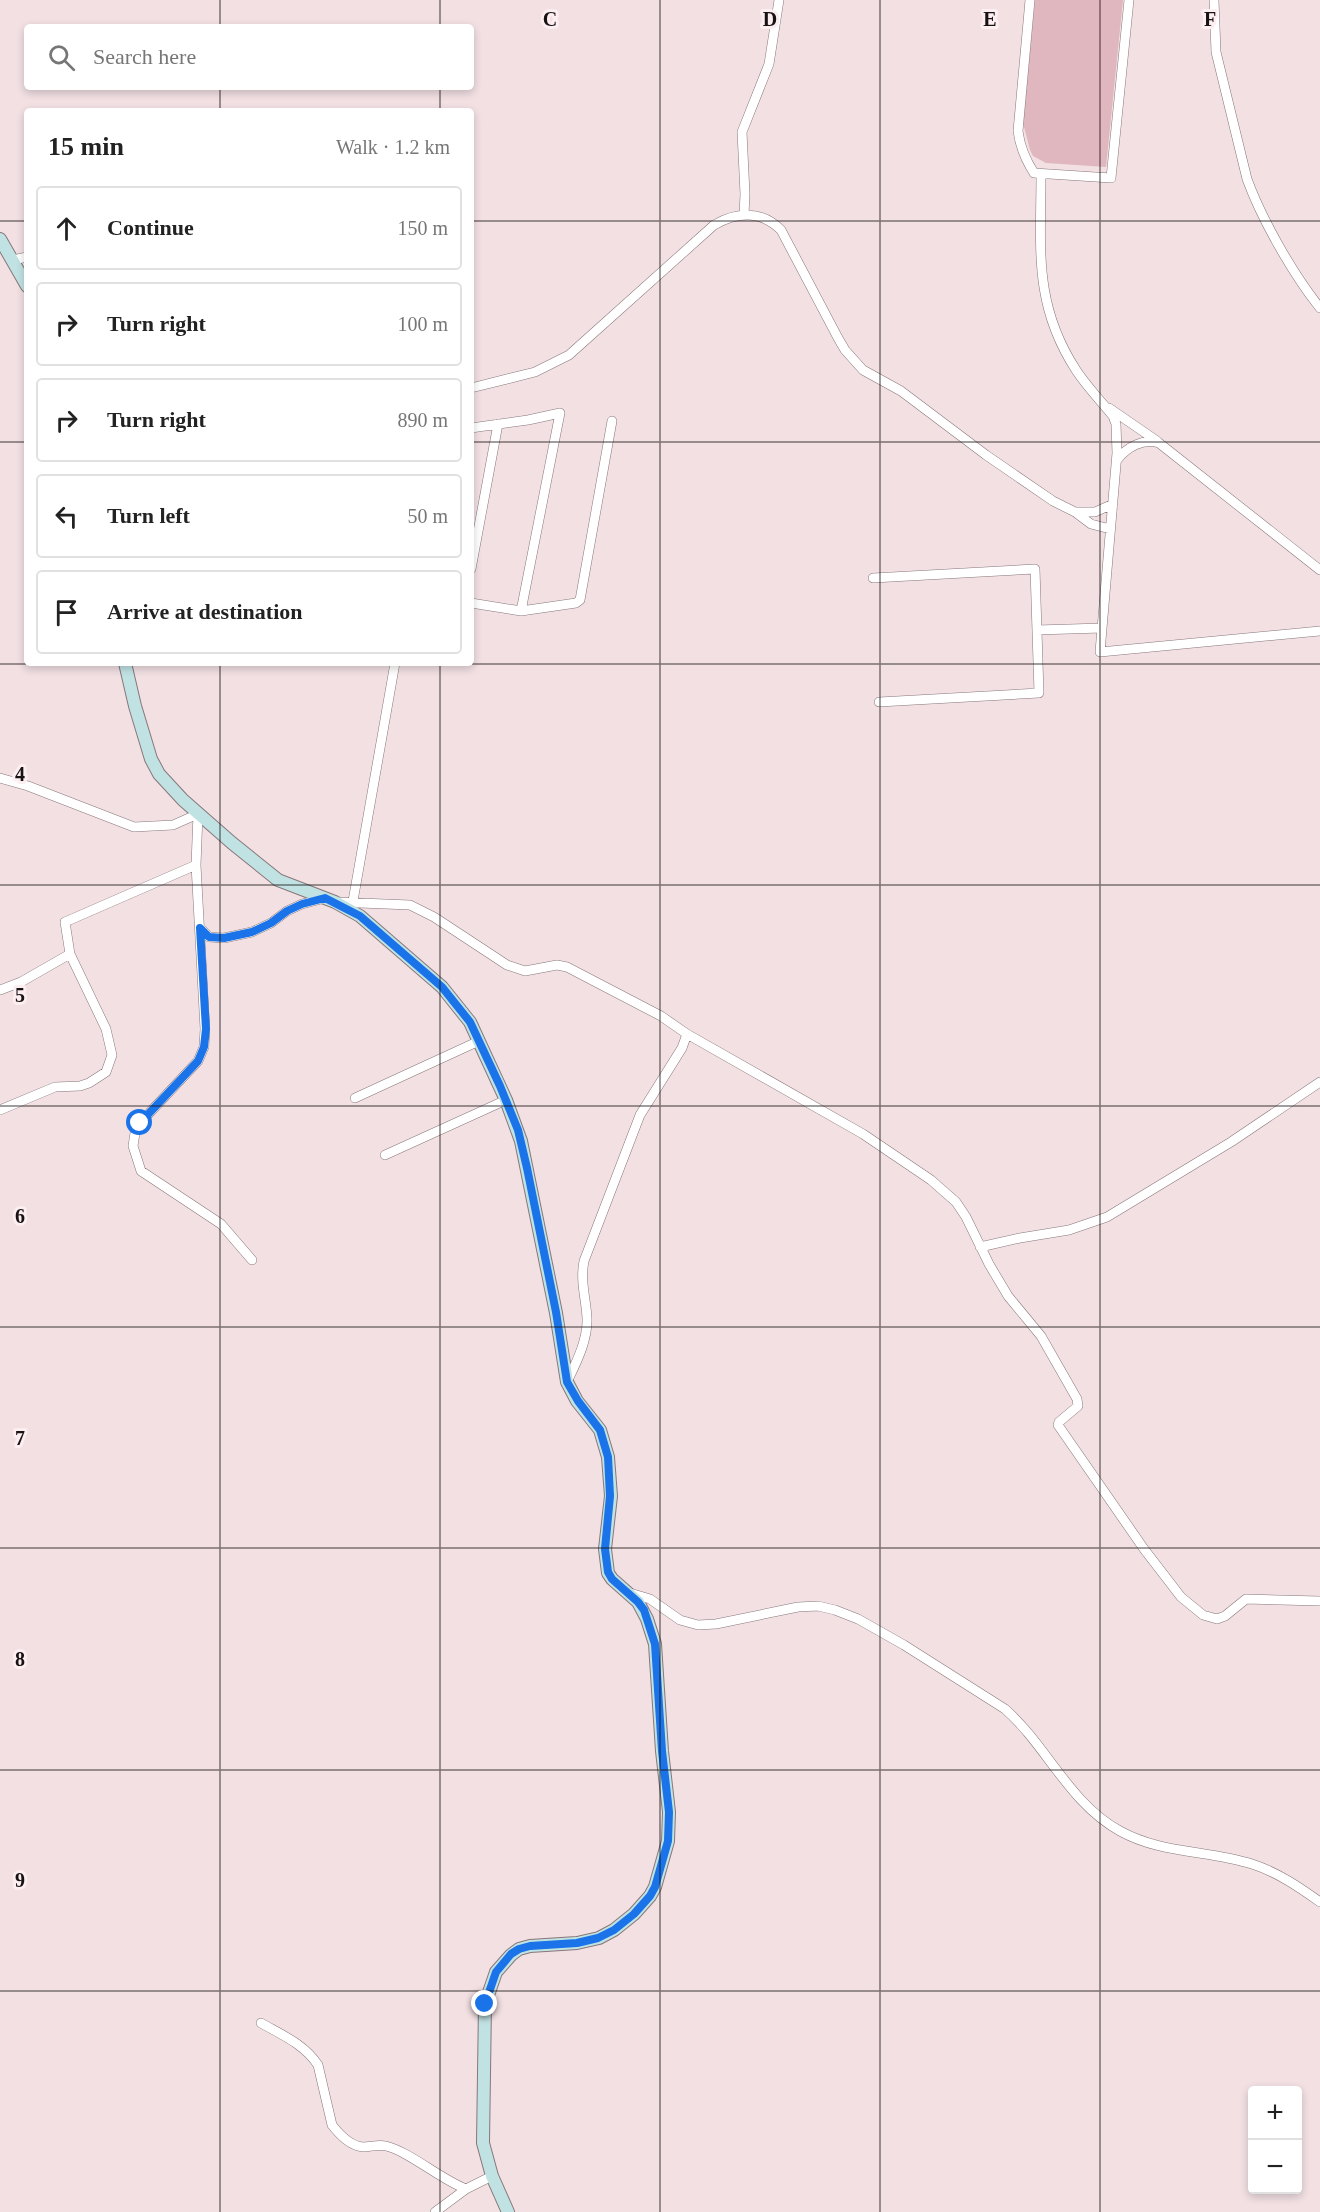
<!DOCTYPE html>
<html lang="en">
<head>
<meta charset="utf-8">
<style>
  :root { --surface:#fff; --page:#f6f6f6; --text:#222; --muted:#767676; --line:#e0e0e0 }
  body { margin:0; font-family:"Times New Roman",serif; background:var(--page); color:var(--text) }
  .controls { position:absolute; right:18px; bottom:18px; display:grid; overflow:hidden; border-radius:6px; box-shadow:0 3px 9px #0003 }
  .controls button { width:54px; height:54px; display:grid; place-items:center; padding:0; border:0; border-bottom:2px solid var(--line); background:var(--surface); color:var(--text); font:30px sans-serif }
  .stop { position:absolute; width:18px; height:18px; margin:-14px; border:4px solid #1a73e8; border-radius:50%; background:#fff }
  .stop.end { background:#1a73e8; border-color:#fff; box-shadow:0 2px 6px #0008 }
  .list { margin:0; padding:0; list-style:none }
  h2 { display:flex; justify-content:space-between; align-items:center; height:78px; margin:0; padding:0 24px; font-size:26px }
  h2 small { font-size:20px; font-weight:400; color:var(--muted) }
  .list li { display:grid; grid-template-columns:39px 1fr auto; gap:18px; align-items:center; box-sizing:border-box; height:84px; margin:0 12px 12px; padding:0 12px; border:2px solid var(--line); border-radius:6px }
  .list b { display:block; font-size:22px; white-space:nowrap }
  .list em { font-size:20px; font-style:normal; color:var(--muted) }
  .icon { flex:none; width:33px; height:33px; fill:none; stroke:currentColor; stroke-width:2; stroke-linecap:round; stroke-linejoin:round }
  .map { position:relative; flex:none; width:1320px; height:2212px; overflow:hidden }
  .search { position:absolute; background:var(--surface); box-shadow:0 3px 9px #0003; left:24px; top:24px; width:450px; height:66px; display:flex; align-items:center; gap:15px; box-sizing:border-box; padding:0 21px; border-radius:6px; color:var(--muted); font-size:22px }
  .panel { position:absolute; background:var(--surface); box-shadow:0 3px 9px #0003; left:24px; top:108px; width:450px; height:558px; border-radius:6px }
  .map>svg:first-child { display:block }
  .green { fill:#e0b7be }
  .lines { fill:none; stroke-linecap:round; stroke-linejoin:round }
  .street-casing { stroke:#87777a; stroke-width:10 }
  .secondary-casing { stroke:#87777a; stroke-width:14 }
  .street { stroke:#fff; stroke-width:9 }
  .secondary { stroke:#c1e2e3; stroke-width:12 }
  .route { stroke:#1a73e8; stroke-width:8 }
  .grid { fill:none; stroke:#181213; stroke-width:1.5; stroke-opacity:0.55 }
  .grid-label { font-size:20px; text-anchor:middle; font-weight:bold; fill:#181213; stroke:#fdeef1; stroke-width:6; stroke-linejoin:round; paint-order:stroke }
</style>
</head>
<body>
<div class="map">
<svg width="1320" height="2212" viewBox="0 0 1320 2212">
  <rect width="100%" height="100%" fill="#f2e0e3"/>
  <path class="green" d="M1035 0H1123L1106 167 1046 163 1033 156 1030 150 1023 123Z"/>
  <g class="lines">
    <defs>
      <path id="street" d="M1030 0 1018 131C1020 147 1025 159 1034 173L1111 178 1129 0
        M1214 0 1216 52 1247 179C1262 220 1293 274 1320 308
        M1041 174C1041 248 1033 304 1076 370 1087 387 1101 401 1113 416L1116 424 1117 453 1100 652 1320 631
        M744 215 745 194 742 132 769 64 779 0
        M13 260 27 257
        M471 388 535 372 569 355 714 225C737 212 761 210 781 230L838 338 845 350 863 370 901 391 986 455 1053 501 1075 512 1091 524 1110 529
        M1109 408 1157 441
        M471 428 528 420 560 413 521 611
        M1117 460C1127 447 1143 438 1159 443L1320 570
        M1075 512H1095L1113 504
        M471 569 498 424
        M873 578 1035 569 1039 693 879 702
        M471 603 521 611 576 603 580 600 612 421
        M1037 630 1102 628
        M0 778 28 786 134 827 173 825 198 814 196 865 205 1029 204 1047 198 1061 140 1123 135 1133 133 1146 141 1171 221 1224 252 1260
        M353 901 395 663
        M335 902 410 905 434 917 507 965 525 971 557 965 567 967 661 1016 687 1034 863 1134 931 1180 956 1202 966 1217 989 1264 1008 1296 1041 1336 1077 1399 1078 1406 1059 1422 1058 1425 1144 1549 1181 1597 1203 1615 1217 1619 1225 1616 1246 1599 1320 1601
        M200 928 209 937 224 938 252 932 271 923 287 911 302 904 325 898
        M0 990 21 982 70 954
        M355 1098 479 1041
        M0 1110 55 1087 80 1086 89 1083 106 1072 112 1055 106 1029 70 954 65 922 196 865
        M385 1155 506 1100
        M980 1247 1020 1238 1069 1230 1107 1217 1231 1142 1320 1082
        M567 1382C576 1363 588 1340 587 1318 586 1299 580 1281 584 1261L640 1115 682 1048 687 1034
        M630 1593 650 1599 680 1620 698 1625 716 1624 798 1607 818 1606 835 1610 858 1619 904 1645 1005 1709C1047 1746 1069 1803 1120 1831 1161 1854 1209 1850 1252 1864 1277 1872 1299 1887 1320 1902
        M261 2023C282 2035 304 2044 318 2065L332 2125C339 2134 351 2146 363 2147 371 2147 378 2144 386 2146 410 2152 440 2179 466 2189
        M435 2212 466 2189 492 2176"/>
      <path id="secondary" d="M0 239 27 286
        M125 663 135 706 151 759 159 774 183 800 232 843 278 880 335 902 360 916 442 987 470 1022 506 1100 521 1141 556 1313 567 1382 577 1401 600 1430 608 1457 611 1496 605 1549 608 1573 612 1579 638 1602 647 1619 655 1644 662 1751 669 1812 668 1841 655 1887 650 1896 634 1914 614 1930 599 1938 577 1943 530 1946 519 1949 511 1955 496 1972 485 2004 483 2143 492 2176 508 2212"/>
    </defs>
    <use href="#street" class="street-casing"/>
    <use href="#secondary" class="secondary-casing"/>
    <use href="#street" class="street"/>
    <use href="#secondary" class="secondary"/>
  </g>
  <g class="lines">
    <path class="route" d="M140 1123 198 1061 204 1047 206 1029 200 928 209 937 224 938 252 932 271 923 287 911 302 904 325 898 360 916 442 987 470 1022 500 1086 518 1130 527 1168 556 1312 567 1382 578 1401 600 1430 608 1457 610 1496 605 1549 608 1572 612 1579 638 1602 644 1610 655 1644 662 1751 669 1812 668 1841 655 1887 650 1896 634 1914 614 1930 598 1938 577 1943 530 1946 519 1949 511 1954 496 1972 485 2004"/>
  </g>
  <path class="grid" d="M220 0V27M440 0V27M660 0V2212M880 0V2212M1100 0V2212M220 87V111M440 87V111M0 221H27M471 221H1320M0 442H27M471 442H1320M220 663V2212M440 663V2212M0 664H1320M0 885H1320M0 1106H1320M0 1327H1320M0 1548H1320M0 1770H1320M0 1991H1320"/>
  <g class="grid-label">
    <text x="550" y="26">C</text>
    <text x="770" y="26">D</text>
    <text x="990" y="26">E</text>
    <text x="1210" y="26">F</text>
    <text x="20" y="781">4</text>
    <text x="20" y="1002">5</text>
    <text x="20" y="1223">6</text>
    <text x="20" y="1445">7</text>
    <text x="20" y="1666">8</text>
    <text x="20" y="1887">9</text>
  </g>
</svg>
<div class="controls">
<button>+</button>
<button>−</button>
</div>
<div class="stop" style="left:140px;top:1123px"></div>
<div class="stop end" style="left:485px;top:2004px"></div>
<div class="search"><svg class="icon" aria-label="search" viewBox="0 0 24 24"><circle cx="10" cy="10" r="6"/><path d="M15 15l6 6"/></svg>Search here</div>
<section class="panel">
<h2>15 min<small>Walk · 1.2 km</small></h2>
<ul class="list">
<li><svg class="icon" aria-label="ahead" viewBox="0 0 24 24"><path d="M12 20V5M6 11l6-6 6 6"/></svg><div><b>Continue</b></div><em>150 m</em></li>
<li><svg class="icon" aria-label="right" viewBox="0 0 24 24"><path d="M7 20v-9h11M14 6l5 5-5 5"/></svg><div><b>Turn right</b></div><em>100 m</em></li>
<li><svg class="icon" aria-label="right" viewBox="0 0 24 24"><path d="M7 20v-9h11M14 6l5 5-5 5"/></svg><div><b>Turn right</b></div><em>890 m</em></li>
<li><svg class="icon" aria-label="left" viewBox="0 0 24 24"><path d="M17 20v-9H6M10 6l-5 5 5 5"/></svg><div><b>Turn left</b></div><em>50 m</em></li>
<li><svg class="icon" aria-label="arrive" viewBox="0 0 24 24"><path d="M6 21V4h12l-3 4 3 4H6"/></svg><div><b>Arrive at destination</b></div></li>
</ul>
</section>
</div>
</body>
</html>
